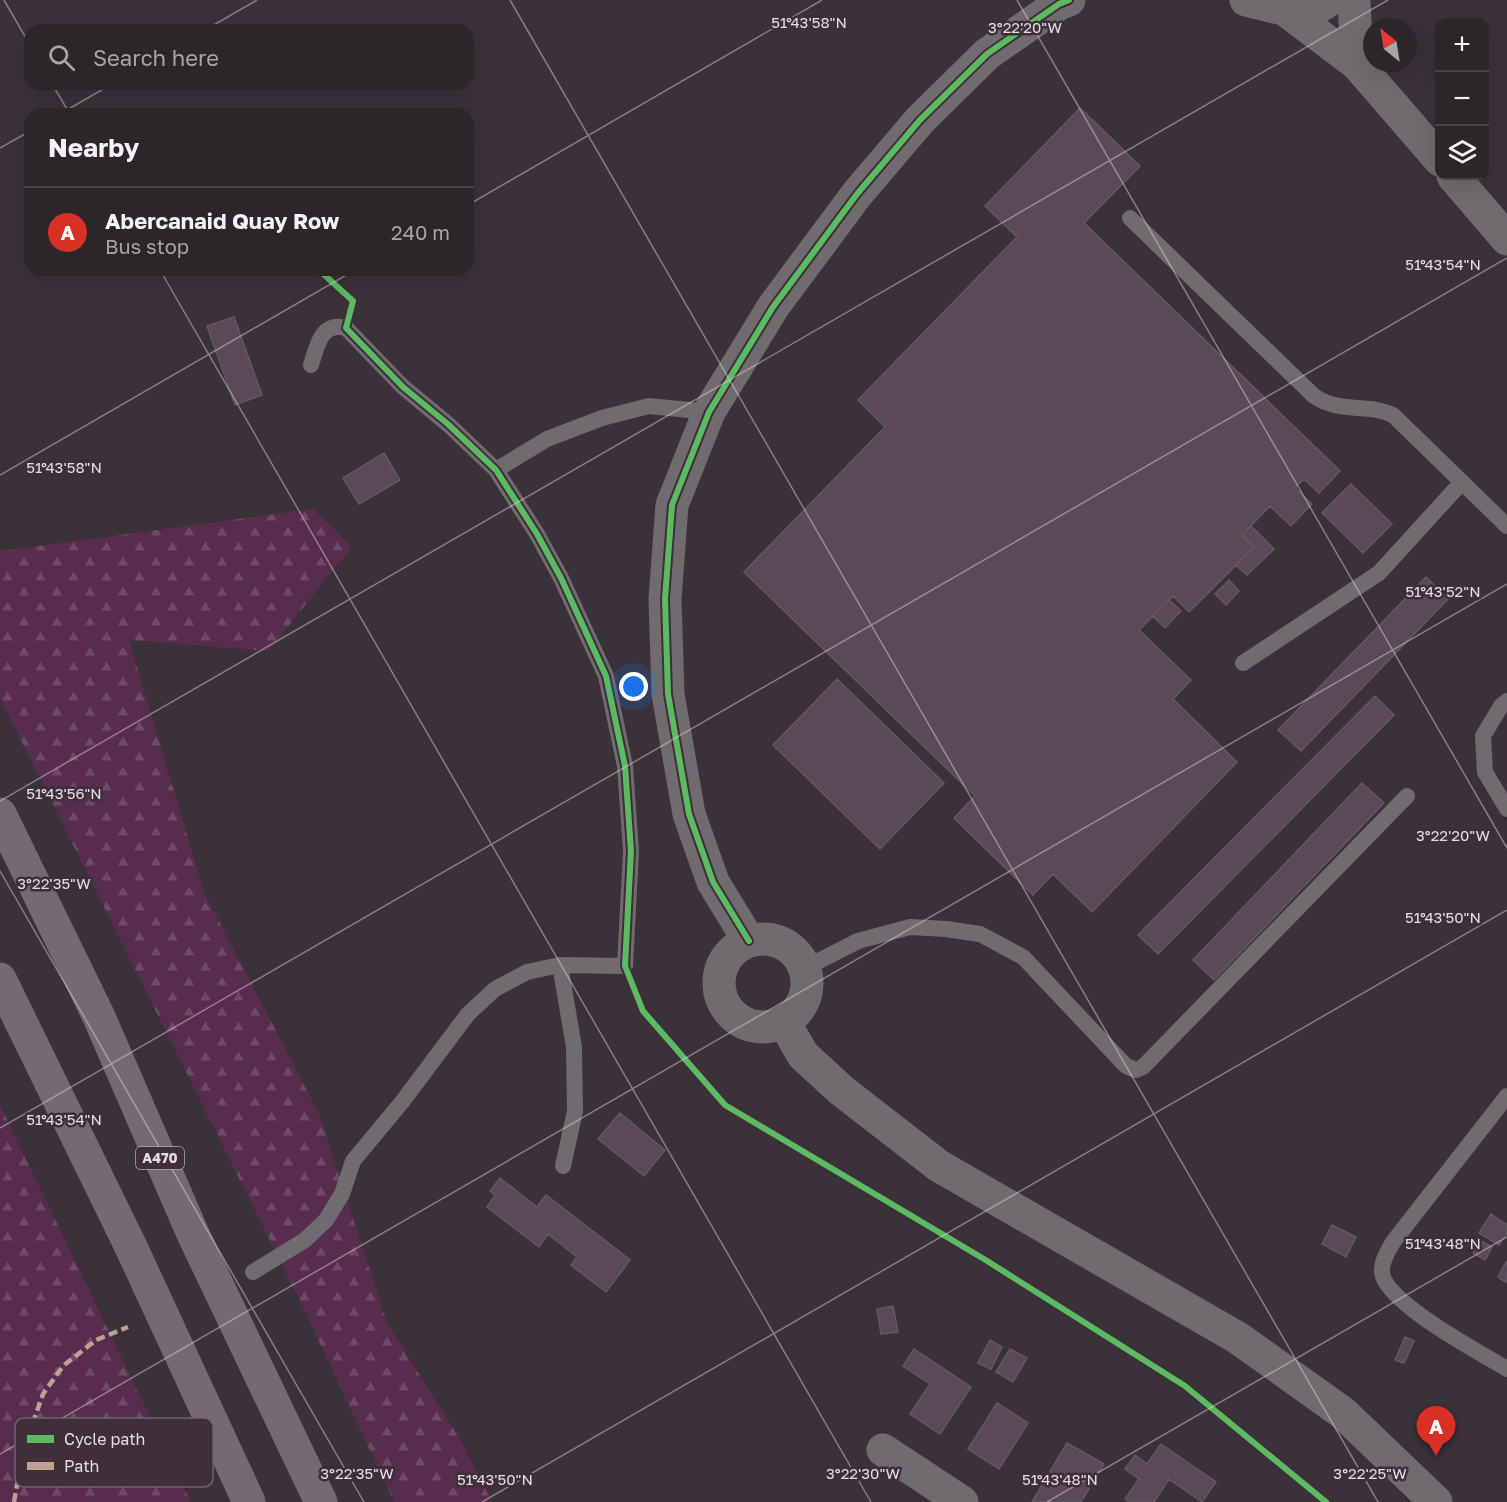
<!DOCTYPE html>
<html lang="en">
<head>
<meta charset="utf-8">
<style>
  :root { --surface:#2c262a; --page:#383236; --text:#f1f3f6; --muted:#a6a5a8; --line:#484347; --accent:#d93025 }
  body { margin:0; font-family:"Golos Text",sans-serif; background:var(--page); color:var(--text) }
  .controls { position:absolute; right:18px; top:18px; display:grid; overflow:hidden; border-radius:12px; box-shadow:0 6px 24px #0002 }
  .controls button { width:54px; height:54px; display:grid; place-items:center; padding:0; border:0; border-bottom:2px solid var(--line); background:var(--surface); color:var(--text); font:30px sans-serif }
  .compass { position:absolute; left:1363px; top:18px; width:54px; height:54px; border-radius:50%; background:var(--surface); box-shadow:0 6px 24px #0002; rotate:330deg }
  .you { position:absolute; left:634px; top:687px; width:21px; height:21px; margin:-15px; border:4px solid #fff; border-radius:50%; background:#1a73e8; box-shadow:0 0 0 9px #1a73e833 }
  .badge { display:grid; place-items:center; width:39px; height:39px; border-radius:50%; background:var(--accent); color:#fff; font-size:20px; font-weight:700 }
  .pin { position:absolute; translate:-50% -50px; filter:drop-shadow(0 2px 3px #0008) }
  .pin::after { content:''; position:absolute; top:32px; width:21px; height:18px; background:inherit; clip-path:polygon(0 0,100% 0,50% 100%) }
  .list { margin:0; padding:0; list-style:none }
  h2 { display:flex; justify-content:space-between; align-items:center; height:78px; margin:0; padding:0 24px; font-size:26px }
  h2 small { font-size:20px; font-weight:400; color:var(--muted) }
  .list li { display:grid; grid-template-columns:39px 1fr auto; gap:18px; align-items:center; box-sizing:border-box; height:90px; padding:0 24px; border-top:2px solid var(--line) }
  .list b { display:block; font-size:22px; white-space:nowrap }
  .list p { margin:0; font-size:20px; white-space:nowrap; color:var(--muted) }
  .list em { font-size:20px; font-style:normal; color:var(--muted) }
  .icon { flex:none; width:33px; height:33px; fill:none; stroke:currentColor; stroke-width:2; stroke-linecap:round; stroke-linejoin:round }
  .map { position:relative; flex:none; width:1507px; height:1502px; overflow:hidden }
  .search { position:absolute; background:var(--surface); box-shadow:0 6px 24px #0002; left:24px; top:24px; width:450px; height:66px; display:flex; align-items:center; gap:15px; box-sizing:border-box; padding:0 21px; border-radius:18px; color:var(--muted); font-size:22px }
  .panel { position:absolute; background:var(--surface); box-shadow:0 6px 24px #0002; left:24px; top:108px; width:450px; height:168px; border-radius:18px }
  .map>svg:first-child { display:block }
  .forest { fill:url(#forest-firs) }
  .building { fill:#5a4956; stroke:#615a5f; stroke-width:1.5 }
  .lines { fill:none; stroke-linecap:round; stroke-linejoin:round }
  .service { stroke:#706b6f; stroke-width:16 }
  .minor { stroke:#706b6f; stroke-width:33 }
  .trunk { stroke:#766a72; stroke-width:33 }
  .quiet { stroke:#bda197; stroke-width:4.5; stroke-dasharray:9 4.5; stroke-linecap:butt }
  .cycleway-casing { stroke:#3e2f39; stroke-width:10 }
  .cycleway { stroke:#5cba63; stroke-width:6 }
  .ticks { fill:none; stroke:#e6dce3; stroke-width:1.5; stroke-opacity:0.45 }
  .labels { text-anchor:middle; stroke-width:5; stroke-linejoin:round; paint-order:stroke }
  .shield { fill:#3e2f39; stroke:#b4a8b0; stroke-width:1.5 }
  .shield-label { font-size:14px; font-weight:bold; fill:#e6dce3 }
  .key { fill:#3e2f39; stroke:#70636c; stroke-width:1.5 }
  .key-label { font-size:16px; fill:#e6dce3 }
  .ticks-label { font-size:15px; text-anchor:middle; fill:#e6dce3; stroke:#3e2f39; stroke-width:5; stroke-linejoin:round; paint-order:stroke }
</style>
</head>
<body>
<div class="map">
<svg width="1507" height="1502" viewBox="0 0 1507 1502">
  <defs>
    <pattern id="forest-firs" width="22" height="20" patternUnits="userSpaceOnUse" patternTransform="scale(1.5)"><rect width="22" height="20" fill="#572c4d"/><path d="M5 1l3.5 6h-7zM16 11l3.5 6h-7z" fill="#6f4a66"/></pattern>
  </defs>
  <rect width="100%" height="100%" fill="#3a3238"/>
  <path class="forest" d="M313 509 352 547 268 651 129 640 204 892 319 1114 387 1323 458 1436 492 1502H394L299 1299 0 698V551Z
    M0 1105 191 1502H0Z"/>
  <path class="building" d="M1080 108 1140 166 1084 223 1340 471 1319 493 1304 479 1295 488 1312 504 1291 526 1270 506 1242 535 1254 547 1189 612 1173 596 1139 630 1191 680 1173 699 1237 762 1092 912 1053 874 1033 895 954 818 975 796 744 572 885 427 858 400 1017 237 985 206Z
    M234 317 262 395 235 405 207 326Z
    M384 453 400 480 359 504 343 478Z
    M1351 484 1392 524 1363 553 1322 513Z
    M1251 526 1274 549 1247 575 1236 565 1254 547 1242 535Z
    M1426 577 1448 599 1301 751 1278 730Z
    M1229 580 1239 591 1226 605 1215 594Z
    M1169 600 1181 611 1165 628 1153 616Z
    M837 679 944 783 880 849 773 745Z
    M1375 696 1394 715 1158 954 1138 935Z
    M1362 783 1384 803 1214 980 1193 960Z
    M620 1113 665 1150 644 1176 598 1139Z
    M500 1178 537 1207 546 1195 630 1260 606 1292 571 1265 577 1257 548 1234 539 1247 487 1207 495 1195 490 1191Z
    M1491 1214 1507 1225V1233L1499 1245 1479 1233Z
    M1332 1225 1356 1237 1346 1257 1322 1244Z
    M1481 1241 1492 1247 1485 1260 1473 1253Z
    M1506 1262H1507V1283L1498 1277Z
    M893 1306 898 1332 881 1334 877 1309Z
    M1405 1337 1414 1341 1404 1363 1395 1360Z
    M990 1340 1002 1347 991 1369 978 1363Z
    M914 1349 971 1387 940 1434 910 1414 930 1384 903 1366Z
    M1010 1349 1027 1358 1013 1382 996 1372Z
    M997 1403 1028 1423 999 1469 968 1449Z
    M1067 1443 1104 1464 1081 1502H1032Z
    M1161 1444 1216 1482 1202 1502 1169 1479 1154 1502H1130L1125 1499 1139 1479 1125 1469 1135 1455 1147 1464Z"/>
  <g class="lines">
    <path class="service" d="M1130 218 1314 396C1340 414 1368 403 1393 415L1507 526
      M496 470 547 439 602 418 649 406 709 412
      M1243 663 1379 573 1462 482
      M1507 701 1501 706 1483 736 1485 772 1507 809
      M560 965 574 1047 575 1111 563 1166
      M805 968 858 941 910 927 946 929 980 934 1023 957 1126 1066 1136 1070 1143 1067 1407 796
      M1507 1096 1393 1242C1388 1251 1381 1261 1382 1272 1384 1302 1481 1353 1507 1369
      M253 1272 305 1240 326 1220 342 1194 353 1161 402 1102 468 1014 495 989 527 972 560 965 625 966 631 851 625 766 606 676 561 578 537 534 496 470 449 425 403 387 346 328C321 321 317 346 311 365"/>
    <path class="minor" d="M1246 0C1274 6 1304 20 1329 0
      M1354 0 1357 64
      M1287 11 1357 64 1440 160
      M1453 176 1507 239
      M719 983a44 44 0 1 1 88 0a44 44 0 1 1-88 0Z
      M749 941 713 882 689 814 668 694 665 599 672 505 709 412 773 307 857 194 920 120 987 54 1059 4 1069 0
      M784 1022 803 1055 841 1090 939 1166 1238 1338 1343 1413 1436 1502
      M883 1450 962 1502"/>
    <path class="trunk" d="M0 814 99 1017 193 1234 321 1502
      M0 979 131 1247 249 1502"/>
    <path class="quiet" d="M14 1502 23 1451 43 1394 63 1366 96 1340 128 1327"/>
    <defs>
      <path id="cycleway" d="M319 270 353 301 346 328 403 387 449 425 496 470 537 534 561 578 606 676 625 766 631 851 625 966 643 1011 725 1105 984 1259 1185 1386 1326 1502
        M749 941 713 882 689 814 668 694 665 599 672 505 709 412 773 307 857 194 920 120 987 54 1059 4 1069 0"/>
    </defs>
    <use href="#cycleway" class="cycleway-casing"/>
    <use href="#cycleway" class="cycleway"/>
  </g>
  <path class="ticks" d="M4 0 30 45M510 0 1378 1502M1017 0 1507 848M205 30 257 0M52 84 70 114M60 114 112 84M0 148 30 131M468 205 822 0M160 270 871 1502M0 475 355 270M0 801 1388 0M0 871 364 1502M0 1128 1507 258M0 1454 1507 584M482 1502 1507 910M1047 1502 1507 1237"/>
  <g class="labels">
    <rect class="shield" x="136" y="1147" width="48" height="22" rx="4.5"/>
    <g class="shield-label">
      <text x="160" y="1163">A470</text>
    </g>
  </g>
  <rect x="15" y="1418" width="198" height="69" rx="9" class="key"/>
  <rect x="27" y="1435" width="27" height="8" fill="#5cba63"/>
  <rect x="27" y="1462" width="27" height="8" fill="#bda197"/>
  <g class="key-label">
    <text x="64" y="1445">Cycle path</text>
    <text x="64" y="1472">Path</text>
  </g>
  <g class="ticks-label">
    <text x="809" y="28">51°43'58"N</text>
    <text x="1025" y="33">3°22'20"W</text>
    <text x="1443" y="270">51°43'54"N</text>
    <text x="64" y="473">51°43'58"N</text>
    <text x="1443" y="597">51°43'52"N</text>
    <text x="64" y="799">51°43'56"N</text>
    <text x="1453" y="841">3°22'20"W</text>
    <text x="54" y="889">3°22'35"W</text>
    <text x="1443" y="923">51°43'50"N</text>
    <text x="64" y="1125">51°43'54"N</text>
    <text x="1443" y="1249">51°43'48"N</text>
    <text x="357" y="1479">3°22'35"W</text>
    <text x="863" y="1479">3°22'30"W</text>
    <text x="1370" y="1479">3°22'25"W</text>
    <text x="495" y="1485">51°43'50"N</text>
    <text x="1060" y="1485">51°43'48"N</text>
  </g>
</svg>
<div class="controls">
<button>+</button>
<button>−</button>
<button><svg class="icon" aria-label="layers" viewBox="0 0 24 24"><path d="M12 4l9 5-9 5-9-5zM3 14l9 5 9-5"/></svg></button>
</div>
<svg class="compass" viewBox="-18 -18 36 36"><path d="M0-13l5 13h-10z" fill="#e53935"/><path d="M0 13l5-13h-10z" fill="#a6a5a8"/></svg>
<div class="you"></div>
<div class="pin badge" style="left:1436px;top:1456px">A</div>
<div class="search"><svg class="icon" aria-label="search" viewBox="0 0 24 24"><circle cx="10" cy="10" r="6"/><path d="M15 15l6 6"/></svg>Search here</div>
<section class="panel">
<h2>Nearby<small></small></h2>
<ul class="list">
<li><span class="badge">A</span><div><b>Abercanaid Quay Row</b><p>Bus stop</p></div><em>240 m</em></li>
</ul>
</section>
</div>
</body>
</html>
